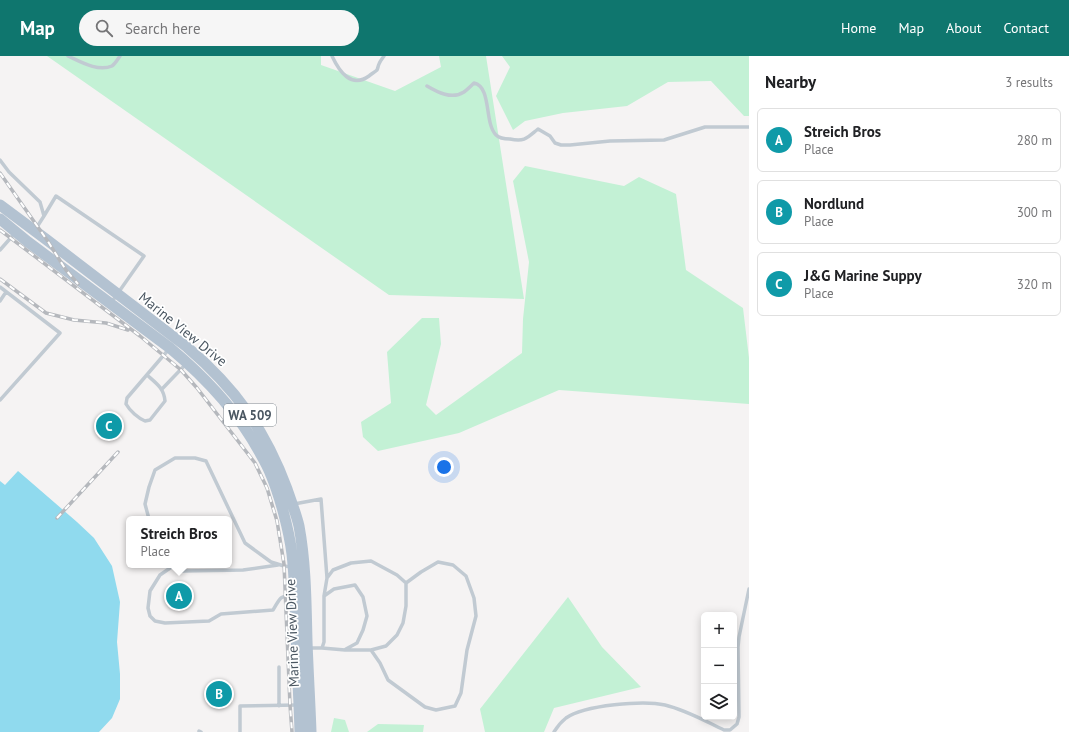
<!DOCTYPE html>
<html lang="en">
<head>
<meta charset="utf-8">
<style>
  :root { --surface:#fff; --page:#f6f6f6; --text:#202124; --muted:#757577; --line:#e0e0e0; --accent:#0f766e }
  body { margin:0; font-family:"PT Sans",sans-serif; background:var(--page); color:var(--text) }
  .controls { position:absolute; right:12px; bottom:12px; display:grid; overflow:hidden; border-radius:6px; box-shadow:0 2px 10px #0003 }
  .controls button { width:36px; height:36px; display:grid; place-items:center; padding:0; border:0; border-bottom:1px solid var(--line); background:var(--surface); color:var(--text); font:20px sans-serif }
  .you { position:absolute; left:444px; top:411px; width:14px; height:14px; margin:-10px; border:3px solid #fff; border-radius:50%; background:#1a73e8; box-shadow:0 0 0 6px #1a73e833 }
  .badge { display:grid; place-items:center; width:26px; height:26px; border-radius:50%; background:var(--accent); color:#fff; font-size:13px; font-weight:700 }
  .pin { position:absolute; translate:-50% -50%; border:2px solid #fff; box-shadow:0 1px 4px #0006 }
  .popup { position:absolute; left:126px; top:460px; width:106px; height:52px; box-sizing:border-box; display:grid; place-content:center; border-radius:6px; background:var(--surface); filter:drop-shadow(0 1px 3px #0005); font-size:13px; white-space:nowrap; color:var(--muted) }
  .popup b { font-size:15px; color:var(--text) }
  .popup::after { content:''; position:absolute; left:50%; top:100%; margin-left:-8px; border:8px solid transparent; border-top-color:var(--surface) }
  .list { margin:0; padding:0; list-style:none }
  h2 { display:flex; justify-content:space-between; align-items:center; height:52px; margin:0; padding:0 16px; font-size:17px }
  h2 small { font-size:13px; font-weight:400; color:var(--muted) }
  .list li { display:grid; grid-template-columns:26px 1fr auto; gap:12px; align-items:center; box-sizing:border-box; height:64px; margin:0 8px 8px; padding:0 8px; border:1px solid var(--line); border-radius:6px }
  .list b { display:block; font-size:15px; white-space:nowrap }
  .list p { margin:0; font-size:13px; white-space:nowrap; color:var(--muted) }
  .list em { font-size:13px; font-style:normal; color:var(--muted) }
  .icon { flex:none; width:22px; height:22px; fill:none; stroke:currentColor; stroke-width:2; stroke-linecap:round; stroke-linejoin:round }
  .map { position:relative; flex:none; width:749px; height:676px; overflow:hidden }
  header { display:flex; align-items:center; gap:24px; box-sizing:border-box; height:56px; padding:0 20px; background:var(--accent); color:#fff }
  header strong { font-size:19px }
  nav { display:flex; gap:22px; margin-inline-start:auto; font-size:14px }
  .search { width:280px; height:36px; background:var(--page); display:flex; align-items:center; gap:10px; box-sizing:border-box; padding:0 14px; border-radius:22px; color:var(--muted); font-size:15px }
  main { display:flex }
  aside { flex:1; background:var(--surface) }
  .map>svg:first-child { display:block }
  .green { fill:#c3f1d5 }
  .water { fill:#90daee }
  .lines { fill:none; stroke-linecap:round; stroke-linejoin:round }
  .service { stroke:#c1cad2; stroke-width:3.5 }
  .primary { stroke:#b3c2d1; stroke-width:11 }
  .rail-casing { stroke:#b5b8bd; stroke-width:3.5 }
  .rail { stroke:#fff; stroke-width:2; stroke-dasharray:6; stroke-linecap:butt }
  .labels { text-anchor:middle; stroke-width:3.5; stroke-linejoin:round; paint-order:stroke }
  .shield { fill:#fff; stroke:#808990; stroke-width:1 }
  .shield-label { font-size:13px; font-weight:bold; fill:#4a5661 }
  .street-label { font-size:14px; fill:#4a5661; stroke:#fff }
</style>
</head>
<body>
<header>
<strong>Map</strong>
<div class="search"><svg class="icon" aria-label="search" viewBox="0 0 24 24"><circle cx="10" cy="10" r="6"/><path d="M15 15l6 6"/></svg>Search here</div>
<nav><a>Home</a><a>Map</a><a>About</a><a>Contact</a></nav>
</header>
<main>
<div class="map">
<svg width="749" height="676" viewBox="0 0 749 676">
  <rect width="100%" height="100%" fill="#f5f3f3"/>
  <path class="green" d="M47 0H321V9L395 35 441 11 439 0H486L524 243 389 239Z
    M502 0H749V60H744L711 25 668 26 627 50 563 57 525 65 513 74 496 40 510 11Z
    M525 110 624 130 639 121 676 138 686 214 743 252 749 302V348L559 334 459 377 378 395 363 381 361 366 391 347 387 296 422 262H439L441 288 426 349 436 359 522 297 523 263 529 206 513 125Z
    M568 541 602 591 641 631 554 652 544 676H485L480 653Z
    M334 662 345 664 349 676H331Z
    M378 668 424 669 423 676H367Z"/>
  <path class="water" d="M18 415 77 466 94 482 112 510 120 546 117 586 120 618V643L112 662 99 676H0V425L5 429Z"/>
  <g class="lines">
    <path class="service" d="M68 0C81 6 98 16 112 10 115 8 118 3 120 0
      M332 0C339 15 351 33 369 20 371 18 375 16 377 14 378 12 378 10 379 8 380 5 382 3 384 0
      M427 30C437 36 452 44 464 36 468 33 471 30 474 27 492 31 484 67 496 79 499 82 506 83 510 83 525 86 527 82 538 73L550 80 555 87 561 89H570L610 85 664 84 705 71H749
      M0 104 9 116 40 146 44 160 35 174
      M44 160 56 140 144 200 111 247
      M0 194 15 177
      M0 231 60 277 0 344
      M0 245 6 236
      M147 319C156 327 164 332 165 345L150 364 145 365C138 362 130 355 126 348L127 342 169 293
      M162 333 186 308
      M294 448 321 443 327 522 324 540V586L322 592
      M149 463 145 448 149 431 155 414 175 402H195L206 405 245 487 271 506 284 510 292 511
      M172 510 182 515 243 514 278 509
      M173 510 160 519 150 535 148 552 150 560 155 565 165 567 209 565 221 558 273 554C280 543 279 539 293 540
      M324 540 334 533 355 529 363 541 367 560 363 574 357 587 346 593
      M309 592H322L345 594H371L386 590 397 579 403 567 406 550V527L397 519 371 505 351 507 333 514 327 522
      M371 594 380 607 388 624 425 651 436 654 455 650 461 637 467 594 476 560 474 542 466 520 453 509 438 506 421 516 406 527
      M279 611V650
      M199 675 201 676
      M240 676V650L298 649
      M554 676C557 671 561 666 566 662 584 649 644 644 665 649 686 654 705 665 724 674H730L737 668 739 661 738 591 739 581 749 533"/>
    <path class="primary" d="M0 149 47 184 187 291C235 332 265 373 287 433 291 445 296 457 299 470 306 508 306 547 307 585 308 615 310 646 311 676
      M0 163 28 186 170 292C206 322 238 356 260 397 264 404 268 411 271 419 280 441 289 474 292 498 295 524 295 550 296 576 297 609 299 643 300 676"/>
    <defs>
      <path id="rail" d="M0 117 47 184 66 214 78 228
        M0 174 140 280 181 314 197 332 255 407 267 432 277 465 284 508 290 649 292 676
        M0 223 46 257 74 264 106 267 128 274
        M57 462 118 396"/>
    </defs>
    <use href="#rail" class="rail-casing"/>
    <use href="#rail" class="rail"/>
  </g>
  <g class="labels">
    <rect class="shield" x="224" y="348" width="52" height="22" rx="3"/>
    <g class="shield-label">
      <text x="250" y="364">WA 509</text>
    </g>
    <g class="street-label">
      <text transform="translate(183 273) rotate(39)" y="5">Marine View Drive</text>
      <text transform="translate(292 577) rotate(-92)" y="5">Marine View Drive</text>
    </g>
  </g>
</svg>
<div class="controls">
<button>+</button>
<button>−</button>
<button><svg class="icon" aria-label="layers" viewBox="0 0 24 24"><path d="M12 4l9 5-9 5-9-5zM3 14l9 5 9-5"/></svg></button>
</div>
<div class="you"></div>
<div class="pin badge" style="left:179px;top:540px;background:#0f9aa8">A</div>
<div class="popup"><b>Streich Bros</b>Place</div>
<div class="pin badge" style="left:219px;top:638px;background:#0f9aa8">B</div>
<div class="pin badge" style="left:109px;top:370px;background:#0f9aa8">C</div>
</div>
<aside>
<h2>Nearby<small>3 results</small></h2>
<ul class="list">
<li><span class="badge" style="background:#0f9aa8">A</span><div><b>Streich Bros</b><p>Place</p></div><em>280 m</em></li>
<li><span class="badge" style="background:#0f9aa8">B</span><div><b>Nordlund</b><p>Place</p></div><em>300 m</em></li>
<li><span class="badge" style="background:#0f9aa8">C</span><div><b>J&amp;G Marine Suppy</b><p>Place</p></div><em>320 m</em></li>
</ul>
</aside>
</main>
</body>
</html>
